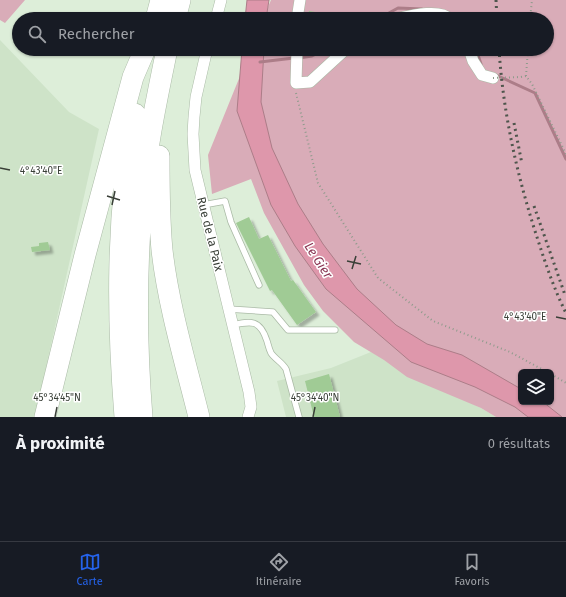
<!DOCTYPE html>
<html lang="fr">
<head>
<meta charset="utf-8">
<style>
  :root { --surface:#171b24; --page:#20242c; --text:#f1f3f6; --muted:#9ea1a6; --line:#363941; --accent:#2563eb }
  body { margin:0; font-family:"Fira Sans",sans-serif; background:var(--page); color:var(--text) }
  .controls { position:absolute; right:12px; bottom:12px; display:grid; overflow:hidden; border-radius:6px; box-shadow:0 1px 3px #0004 }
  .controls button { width:36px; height:36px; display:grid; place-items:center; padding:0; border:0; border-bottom:1px solid var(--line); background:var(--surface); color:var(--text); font:20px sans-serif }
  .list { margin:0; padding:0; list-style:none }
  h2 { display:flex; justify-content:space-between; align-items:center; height:52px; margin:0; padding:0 16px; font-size:17px }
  h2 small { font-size:13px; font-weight:400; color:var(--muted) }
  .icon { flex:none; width:22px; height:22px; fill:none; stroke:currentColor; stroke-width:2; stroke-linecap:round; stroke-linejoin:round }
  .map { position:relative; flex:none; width:566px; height:417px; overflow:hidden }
  .search { position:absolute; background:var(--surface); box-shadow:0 1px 3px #0004; left:12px; right:12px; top:12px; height:44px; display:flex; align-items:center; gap:10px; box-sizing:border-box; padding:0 14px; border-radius:22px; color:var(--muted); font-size:15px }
  .sheet { height:124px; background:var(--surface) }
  nav { display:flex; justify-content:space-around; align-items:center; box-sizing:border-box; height:56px; border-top:1px solid var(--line); background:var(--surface); font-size:11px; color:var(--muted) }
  nav a { display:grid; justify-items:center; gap:2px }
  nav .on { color:var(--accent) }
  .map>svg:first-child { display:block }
  .built { fill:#cee3c8 }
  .green { fill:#d9acb8; fill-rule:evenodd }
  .water { fill:#de97ab; stroke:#ac7d88 }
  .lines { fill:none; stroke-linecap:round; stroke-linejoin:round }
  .stream { stroke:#ac7d88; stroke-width:3 }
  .building { fill:#a0cb95; filter:url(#shadow) }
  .lane-casing { stroke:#aabaa6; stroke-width:7 }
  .street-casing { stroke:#aabaa6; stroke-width:12 }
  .highway-casing { stroke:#aabaa6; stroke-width:22 }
  .path { stroke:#8f9b8c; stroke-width:2; stroke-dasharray:1 3; stroke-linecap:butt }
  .lane { stroke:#fff; stroke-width:5.5 }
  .street { stroke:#fff; stroke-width:11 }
  .highway { stroke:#fff; stroke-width:21 }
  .rail { stroke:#4e554c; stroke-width:3; stroke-dasharray:2 4; stroke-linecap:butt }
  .path-bridge { stroke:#8f9b8c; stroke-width:2; stroke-dasharray:1 3; stroke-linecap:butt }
  .ticks { fill:none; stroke:#393f37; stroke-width:1.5 }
  .labels { text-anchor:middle; stroke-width:3; stroke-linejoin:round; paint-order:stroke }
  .street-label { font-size:12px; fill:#393f37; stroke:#fff }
  .water-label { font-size:13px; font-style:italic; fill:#893553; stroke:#fff }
  .ticks-label { font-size:10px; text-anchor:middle; fill:#393f37; stroke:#fff; stroke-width:3; stroke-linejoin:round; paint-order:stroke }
</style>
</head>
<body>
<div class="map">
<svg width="566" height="417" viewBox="0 0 566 417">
  <defs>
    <filter id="shadow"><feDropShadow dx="3.5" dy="3.5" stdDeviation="1" flood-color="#0004"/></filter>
  </defs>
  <rect width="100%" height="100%" fill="#ddeed9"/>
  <path class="built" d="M0 40 69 112 99 129 35 417H0Z
    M371 352 481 408 496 417H286L277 381 331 368Z"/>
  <path class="green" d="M0 0H25L5 23 0 20Z
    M271 0H566V417H496L481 408 407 377 384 360 354 342 323 311 304 285 264 213 251 179 212 194 208 155 251 49H547V19H263ZM521 372H551V402H521Z"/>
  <path class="water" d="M247 0H269L266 19H245Z
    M242 49H264L261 102 272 148 298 204 323 244 357 289 396 325 427 344 462 355 521 389V402H543L562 417H528L515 407 475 387 411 362 326 289 295 246 271 205 237 111Z"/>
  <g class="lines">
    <path class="stream" d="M378 19 398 8 422 9
      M476 49 481 64
      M299 58 312 56 325 49
      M260 62 294 58
      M496 75 535 93 566 159"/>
  </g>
  <path class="building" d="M309 11 321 13 320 19H307Z
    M249 217 259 239 268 235 291 281 293 280 316 312 297 325 272 290 270 291 236 223Z
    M48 242 50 250 32 252 31 247 39 246V243Z
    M329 374 340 417H314L305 381Z"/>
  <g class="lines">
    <defs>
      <path id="lane" d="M203 205 225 201 231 222 259 285
        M228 309 273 312 288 330H335
        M232 325C251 321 260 319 267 341 268 344 269 349 271 353 275 359 282 362 286 369L299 417"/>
      <path id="street" d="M216 19 221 0
        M297 19 300 0
        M395 19C409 16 440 8 450 19
        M207 49 196 97 194 117 193 134 195 170 249 392 251 407 248 417
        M297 49 296 83 310 82 346 49
        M469 49 473 61 482 75 493 78"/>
      <path id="highway" d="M156 19 161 0
        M175 19 180 0
        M159 156C159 187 159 219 162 250 168 304 186 365 199 417
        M45 417 85 255 133 77 145 49
        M125 417C117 316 116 214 135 114
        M142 417C136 344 136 271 142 199 146 148 157 98 167 49"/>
    </defs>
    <use href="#lane" class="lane-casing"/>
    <use href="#street" class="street-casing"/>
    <use href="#highway" class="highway-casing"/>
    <path class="path" d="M530 19 532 0
      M526 76 528 49
      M521 77 526 76 532 84 566 154
      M296 93 318 183 378 278 433 321 510 352 547 372
      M551 374 566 383"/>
    <use href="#lane" class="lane"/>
    <use href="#street" class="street"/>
    <use href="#highway" class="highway"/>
    <path class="rail" d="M496 0 497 19
      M499 49C503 111 516 171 535 231 544 259 553 287 566 313
      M514 123 522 164
      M534 206 565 295"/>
    <path class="path-bridge" d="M493 78 521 77"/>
  </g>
  <path class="ticks" d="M0 168 10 170M107 196 120 200M112 205 115 191M347 261 361 264M352 269 356 256M556 317 566 319M55 417 57 407M313 417 315 407"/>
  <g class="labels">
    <g class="street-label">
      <text transform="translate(210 234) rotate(76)" y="4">Rue de la Paix</text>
    </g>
    <g class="water-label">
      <text transform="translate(319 260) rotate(57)" y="5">Le Gier</text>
    </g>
  </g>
  <g class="ticks-label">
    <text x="41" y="174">4°43'40"E</text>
    <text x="525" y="320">4°43'40"E</text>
    <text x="57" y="401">45°34'45"N</text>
    <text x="315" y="401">45°34'40"N</text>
  </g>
</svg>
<div class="controls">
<button><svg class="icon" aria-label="layers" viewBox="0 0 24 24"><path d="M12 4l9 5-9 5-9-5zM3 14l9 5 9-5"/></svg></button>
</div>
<div class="search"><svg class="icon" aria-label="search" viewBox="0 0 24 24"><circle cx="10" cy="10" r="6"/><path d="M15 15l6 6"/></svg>Rechercher</div>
</div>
<section class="sheet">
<h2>À proximité<small>0 résultats</small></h2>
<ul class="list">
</ul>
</section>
<nav>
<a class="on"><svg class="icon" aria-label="map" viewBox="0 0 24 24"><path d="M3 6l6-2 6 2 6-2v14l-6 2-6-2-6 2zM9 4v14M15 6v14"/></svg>Carte</a>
<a><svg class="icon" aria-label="directions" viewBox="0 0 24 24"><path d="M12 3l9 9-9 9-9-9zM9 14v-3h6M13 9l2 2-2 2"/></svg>Itinéraire</a>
<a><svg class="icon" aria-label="saved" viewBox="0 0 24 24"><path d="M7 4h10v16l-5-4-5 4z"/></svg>Favoris</a>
</nav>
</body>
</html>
